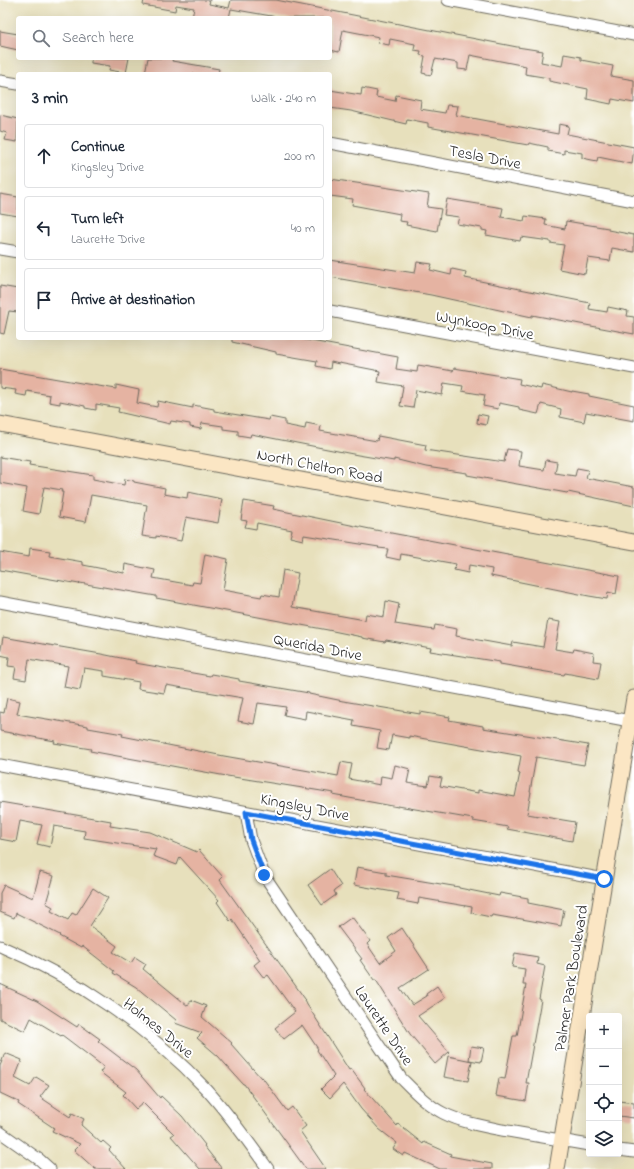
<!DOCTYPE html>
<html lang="en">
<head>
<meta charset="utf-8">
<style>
  :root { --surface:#fff; --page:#f2f2f3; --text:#1f2937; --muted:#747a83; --line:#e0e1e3 }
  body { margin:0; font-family:"Indie Flower",sans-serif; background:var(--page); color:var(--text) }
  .controls { position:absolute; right:12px; bottom:12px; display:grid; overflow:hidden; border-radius:4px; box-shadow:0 4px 16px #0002 }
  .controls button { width:36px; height:36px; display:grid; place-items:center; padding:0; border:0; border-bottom:1px solid var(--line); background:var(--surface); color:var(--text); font:20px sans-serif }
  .stop { position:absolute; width:12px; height:12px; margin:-9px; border:3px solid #1a73e8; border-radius:50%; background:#fff }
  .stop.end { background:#1a73e8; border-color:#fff; box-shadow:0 1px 4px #0008 }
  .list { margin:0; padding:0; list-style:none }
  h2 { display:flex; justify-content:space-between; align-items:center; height:52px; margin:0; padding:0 16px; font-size:17px }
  h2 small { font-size:13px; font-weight:400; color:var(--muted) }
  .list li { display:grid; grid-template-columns:26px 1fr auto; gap:12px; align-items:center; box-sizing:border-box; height:64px; margin:0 8px 8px; padding:0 8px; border:1px solid var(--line); border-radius:4px }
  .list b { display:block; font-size:15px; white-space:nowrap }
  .list p { margin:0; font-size:13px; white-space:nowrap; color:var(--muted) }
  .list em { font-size:13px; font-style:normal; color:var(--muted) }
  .icon { flex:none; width:22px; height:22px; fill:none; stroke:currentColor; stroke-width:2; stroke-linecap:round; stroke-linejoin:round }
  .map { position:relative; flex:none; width:634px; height:1169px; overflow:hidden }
  .search { position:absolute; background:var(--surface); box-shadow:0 4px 16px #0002; left:16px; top:16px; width:316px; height:44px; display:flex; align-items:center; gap:10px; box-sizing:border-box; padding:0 14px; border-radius:4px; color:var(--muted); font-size:15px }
  .panel { position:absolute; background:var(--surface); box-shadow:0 4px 16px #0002; left:16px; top:72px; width:316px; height:268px; border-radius:4px }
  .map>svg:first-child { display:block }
  .building { fill:#e5b3a2 }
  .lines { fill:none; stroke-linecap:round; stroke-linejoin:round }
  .minor-casing { stroke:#6d6a5e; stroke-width:13 }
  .secondary-casing { stroke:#6d6a5e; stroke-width:17 }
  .minor { stroke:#fff; stroke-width:11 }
  .secondary { stroke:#fbe6c4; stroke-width:15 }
  .route { stroke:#1a73e8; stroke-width:5 }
  .labels { text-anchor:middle; stroke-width:4; stroke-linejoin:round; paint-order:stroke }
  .street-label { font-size:16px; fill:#2b2b2b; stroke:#fff }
</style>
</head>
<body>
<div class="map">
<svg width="634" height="1169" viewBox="0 0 634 1169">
  <rect width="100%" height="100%" fill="#fff"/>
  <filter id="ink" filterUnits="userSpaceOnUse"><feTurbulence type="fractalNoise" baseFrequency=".025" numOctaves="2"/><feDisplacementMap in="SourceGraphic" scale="8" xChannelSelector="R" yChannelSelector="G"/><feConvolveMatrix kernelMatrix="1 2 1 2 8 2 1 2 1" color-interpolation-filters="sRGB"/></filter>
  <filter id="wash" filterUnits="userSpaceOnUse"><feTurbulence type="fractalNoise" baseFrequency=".012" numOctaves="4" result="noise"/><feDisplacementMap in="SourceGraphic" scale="16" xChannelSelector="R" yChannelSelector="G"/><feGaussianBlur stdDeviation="0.9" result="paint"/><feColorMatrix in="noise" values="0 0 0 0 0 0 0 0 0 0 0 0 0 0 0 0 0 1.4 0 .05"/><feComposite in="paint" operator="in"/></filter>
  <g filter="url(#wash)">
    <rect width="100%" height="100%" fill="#e7e0bc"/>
    <g id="blocks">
      <path class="building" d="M144 0H210L209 4 229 8 231 0H276L517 47 543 51 541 62 562 66 564 54 581 57V60L613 66 611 76 634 80V103L612 99 611 104 587 99 588 89 549 81V78L525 74 526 66 470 55 467 70 458 69V63L435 59 431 75 422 73 425 56 420 55 421 51 414 50 415 44 390 39 389 45 378 43 379 37 343 30 339 52 330 50V18H283L231 9 229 18H192L194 8 176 5 175 11 143 5Z
        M0 31 18 34V50L0 46Z
        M91 58H129L126 73 109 70 110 66 91 63Z
        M148 58H173L172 61 219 69 218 74H152L145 73Z
        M362 88 377 91 376 97 395 101 396 95 421 100 420 109 445 113 447 105 458 106 456 115 558 134 559 124 569 126 567 134 634 147 632 164 598 157 597 161 582 158V153L564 150V154L548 151V147L529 143 528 145 428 127V123L407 119 406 124 351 111 330 108V90L361 95Z
        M0 115 18 119 17 142 5 140 7 133 0 131Z
        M330 179 429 194 427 207 441 209 437 231 406 225 407 222 399 221 400 214 352 205 353 199 330 196Z
        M0 194 18 197V216L0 213Z
        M447 199 503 208 501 217 524 221 525 216 546 219 545 225 565 229 566 221 608 228V230L634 235V252L612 248 610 261 588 258 585 274 559 269 564 245 550 243V241L521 237 520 241 486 235 487 231 482 230V228L457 224 459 217 444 215Z
        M330 260 415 273 417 262 432 264 430 270 451 275 452 269 466 272 465 278 590 303 589 309 607 312 608 307 628 311 627 316 634 317V334L532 315V317L504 311 431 295 330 277Z
        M0 286 18 289V312L9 311 4 334 0 333Z
        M232 338H295L398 357 396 369 417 372 418 365 453 371 454 368 520 379 519 384 541 389 542 385 572 392V391L589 394V396L634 405V421L586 412 584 422 560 417 561 409 541 404 538 414 519 410V407L499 403 498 409 483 406 485 395 462 391 463 386 444 383 442 395 416 390 413 408 400 406 403 386 378 382 380 371 339 363V364L331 362 330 369 316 366 317 361 276 354V352L232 342Z
        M0 369 116 389V385L139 390 137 403 157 407 158 401 193 408V405L214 409V411L269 420 270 417 285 420V425L305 429 306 423 321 426 320 431 377 441 378 436 426 445 425 450 504 462 507 449 521 451 519 466 544 470 546 460 557 462 555 473 575 476 577 468 588 470 586 478 634 487V506L568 492 567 493 467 475V473L426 467 394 459V461L358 455 251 434 250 437 238 435V431L223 429V426L202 423 201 429 190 427V424L171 421 170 424 118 412 119 408 96 404V410L85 408V406L60 401V404L49 402 50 395 27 391 26 396 15 394 16 390 0 388Z
        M478 414 488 416 486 425 477 423Z
        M0 457 30 462 29 465 93 475V479L124 485 125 479 134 481V482L165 488 164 494 187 498 188 492 222 499 218 523 186 517 181 541 156 536V538L142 536 147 505 91 495 86 522 59 517 63 492H61L62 490 44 487 39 514 23 511 27 488 0 483Z
        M244 501 274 506 273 509 370 529 619 576 616 594 608 592 607 599 589 596 491 576 492 569 469 565 468 573 454 570 456 564 401 554 400 560 386 557 388 549 378 548 379 547 304 535 303 540 290 537 292 530 257 523 256 529 245 527 247 521 241 520Z
        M30 548 50 551 49 556 83 562V565L124 573 125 564 155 570 153 578 192 585 193 582 200 583 205 554 228 559 223 590 261 597 262 594 279 597 283 570 298 573 292 607 365 620 366 614 384 617 386 601 399 604 395 624 434 630 435 625 457 629 456 636 512 646 513 642 543 647 548 620 560 622 555 649 573 652 574 649 594 653 593 661 601 662 598 679 565 673 564 675 529 669 500 664V662L430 651 431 648 386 640 385 642 362 638V637L328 630 156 598V596L80 583 79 584 0 570V552L29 557Z
        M3 637 101 654 136 661 135 663 210 676 211 674 239 679V681L309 693V694L343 701 420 714V712L450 717 449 720 483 726V728L588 745 584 765 536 757 530 792H531L527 814 575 822 572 841 507 829 508 827 473 821V819L398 806V807L333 795 334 793 221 775 90 751 91 749 54 743 55 741 0 731V712L4 713 7 698 20 701 17 714 88 726V728L123 734 122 736 224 756 338 776 341 762 352 764 349 779 380 785 381 776 392 778 395 765 410 769 407 783 428 786 430 776 442 778 440 786 478 793V790L515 797 520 773 518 772 521 756 409 736V738L392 735 389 750 377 748 380 731 353 726 354 720 306 711 305 719 284 715 286 707 258 703 254 724 238 721 243 698 166 685 164 693 138 689 139 682 104 676V671L84 668 80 690 64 687 68 666 29 659 26 680 14 678 16 667 8 666 9 657 0 655Z
        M0 802 111 821 110 826 150 832 197 852 199 850 223 877 220 880 305 999 304 1000 349 1070 351 1069 365 1088 364 1089 397 1126 398 1124 423 1144 424 1142 451 1154 450 1156 492 1164V1169H440L405 1153 403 1156 393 1149 397 1143 379 1129 361 1109 343 1084 330 1098 321 1089 334 1076 317 1050 318 1049 302 1025 284 1039 275 1028 295 1012 268 975 264 978 254 965 260 960 232 919 230 921 217 902 219 900 180 857 177 865 153 856 156 849 84 838 85 831 54 826 50 847 37 844 42 825 20 821 16 842 0 839Z
        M357 867 386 872V875L459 887V888L499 896 500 893 528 898V903L564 910 561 926 516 918 515 919 492 915 491 917 471 913 472 907 419 898 418 904 397 900 399 893 354 885Z
        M330 869 341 886 334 891 336 895 322 905 308 885Z
        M40 872 54 876 46 903 53 907 51 911 68 920 72 913 76 915 93 888 108 898 90 926 117 946 113 952 131 963 135 957 146 964 143 969 188 1006 191 1000 206 1006 202 1017 232 1043 231 1044 261 1078 262 1077 287 1111 292 1107 306 1126 300 1131 326 1169H306L244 1084H243L218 1056 197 1038 202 1033 175 1023 176 1020 136 987 113 973 114 971 82 946 81 948 59 936 60 935 16 913 14 918 0 912V893L4 885 33 898Z
        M352 917 370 941 367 944 380 963 396 951 388 938 402 928 429 969 400 988 412 1005 427 996 426 994 437 986 445 998 418 1016 449 1052 435 1064 410 1034 376 980H374L360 960 362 959 338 927Z
        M515 953 538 957 537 964 545 966 539 999 541 1000 526 1083H529L526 1101 496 1096 499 1078 505 1079 513 1036H517L526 985H523L525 969 512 967Z
        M0 984 37 1001 77 1027 79 1024 100 1039 98 1041 136 1070 160 1098 161 1096 182 1116 205 1145 204 1146 222 1169H200L171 1136 174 1134 143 1103 136 1109 123 1095 126 1092 100 1072 104 1067 62 1035 61 1036 31 1018 25 1031 0 1019Z
        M471 1046 484 1048 481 1062 469 1060Z
        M5 1053 22 1060 15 1078 30 1086 36 1077 49 1085 40 1097 70 1117 72 1113 84 1119 81 1125 101 1143 103 1141 111 1148 109 1150 126 1169H95L74 1150 80 1144 52 1131 54 1128 18 1104 19 1102 0 1093V1066Z
        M448 1056 472 1061 468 1081 444 1077Z
        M619 1101 634 1103V1118L619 1116Z"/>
    </g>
  </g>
  <g filter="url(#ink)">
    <use href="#blocks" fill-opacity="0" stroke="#6d6a5e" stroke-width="1"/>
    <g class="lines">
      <defs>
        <path id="minor" d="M448 0 634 35
          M0 81 18 84
          M330 143 634 201
          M0 249 18 252
          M330 311 634 368
          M0 602 630 721
          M0 765 604 879
          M246 812 251 840 264 875 401 1078C414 1091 427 1105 443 1113 461 1122 482 1126 502 1130 531 1135 560 1140 589 1145
          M0 946C76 978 150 1029 206 1089 229 1114 248 1141 268 1169
          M0 1132 40 1160 50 1169
          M619 1150 634 1152"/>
        <path id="secondary" d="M0 424 634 542
          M557 1169 634 698"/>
      </defs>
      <use href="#minor" class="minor-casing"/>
      <use href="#secondary" class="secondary-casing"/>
      <use href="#minor" class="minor"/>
      <use href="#secondary" class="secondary"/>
    </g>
  </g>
  <g class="lines" filter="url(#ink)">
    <path class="route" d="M264 875 251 840 246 812 604 879"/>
  </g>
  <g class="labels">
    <g class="street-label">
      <text transform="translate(485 156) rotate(11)" y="6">Tesla Drive</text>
      <text transform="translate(485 324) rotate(11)" y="6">Wynkoop Drive</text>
      <text transform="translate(320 465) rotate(11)" y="6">North Chelton Road</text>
      <text transform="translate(318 646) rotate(11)" y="6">Querida Drive</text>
      <text transform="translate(305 806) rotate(11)" y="6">Kingsley Drive</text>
      <text transform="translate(570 978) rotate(-81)" y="6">Palmer Park Boulevard</text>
      <text transform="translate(385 1025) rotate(56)" y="6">Laurette Drive</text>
      <text transform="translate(159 1027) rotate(39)" y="6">Holmes Drive</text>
    </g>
  </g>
</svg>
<div class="controls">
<button>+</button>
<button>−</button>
<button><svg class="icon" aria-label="locate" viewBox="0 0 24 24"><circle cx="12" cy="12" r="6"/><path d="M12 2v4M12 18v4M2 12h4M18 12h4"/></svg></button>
<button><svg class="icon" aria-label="layers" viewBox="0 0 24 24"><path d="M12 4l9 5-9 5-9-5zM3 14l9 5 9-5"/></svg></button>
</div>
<div class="stop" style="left:604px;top:879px"></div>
<div class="stop end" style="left:264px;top:875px"></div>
<div class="search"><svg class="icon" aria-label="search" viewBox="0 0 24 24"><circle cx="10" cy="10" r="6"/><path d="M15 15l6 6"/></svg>Search here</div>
<section class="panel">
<h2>3 min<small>Walk · 240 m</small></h2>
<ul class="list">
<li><svg class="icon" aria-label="ahead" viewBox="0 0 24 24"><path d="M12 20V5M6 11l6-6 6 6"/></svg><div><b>Continue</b><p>Kingsley Drive</p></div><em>200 m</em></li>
<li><svg class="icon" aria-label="left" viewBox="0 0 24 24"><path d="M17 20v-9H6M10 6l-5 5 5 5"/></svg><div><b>Turn left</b><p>Laurette Drive</p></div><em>40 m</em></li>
<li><svg class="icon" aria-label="arrive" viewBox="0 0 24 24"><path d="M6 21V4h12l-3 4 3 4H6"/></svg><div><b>Arrive at destination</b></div></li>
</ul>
</section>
</div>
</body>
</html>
